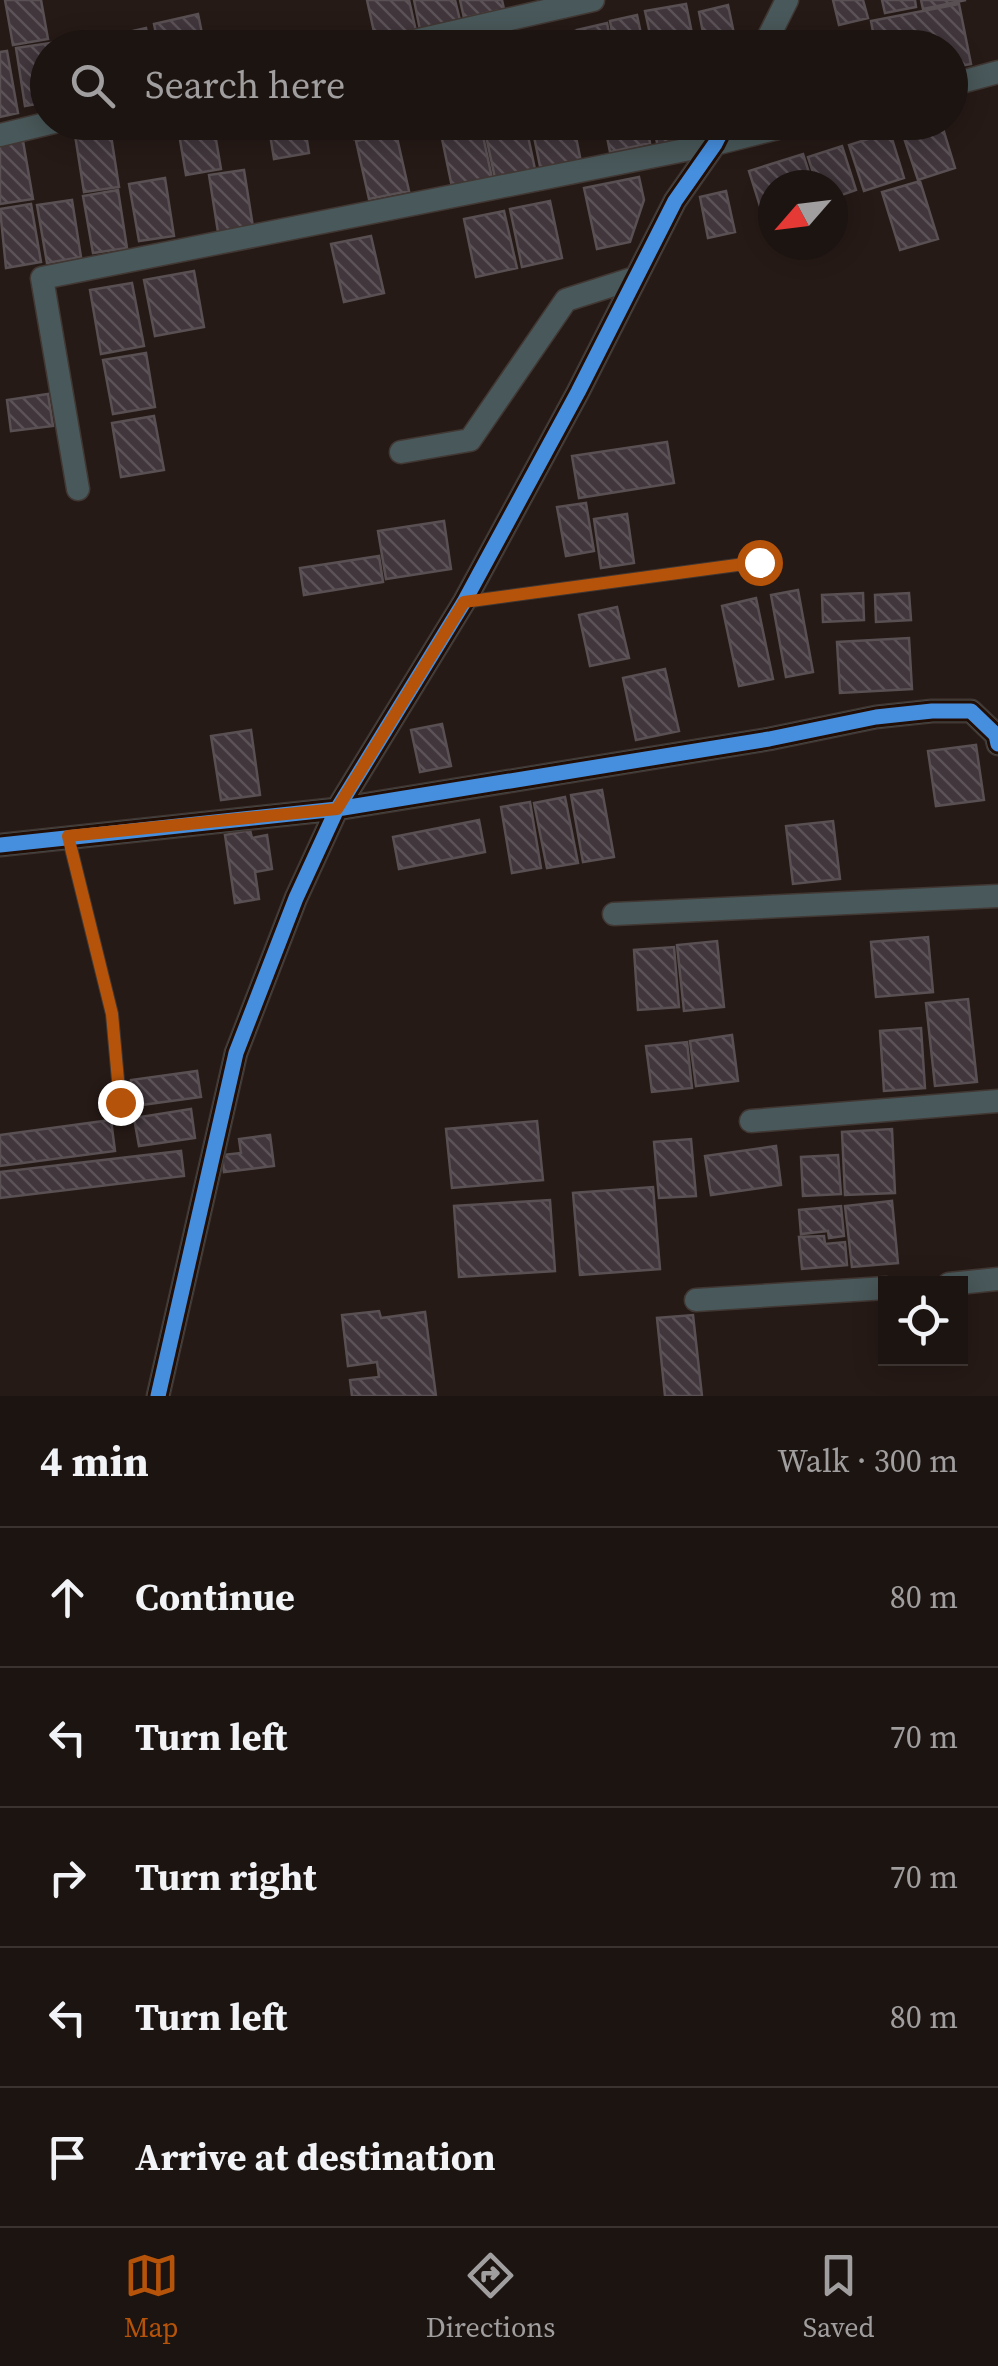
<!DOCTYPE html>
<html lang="en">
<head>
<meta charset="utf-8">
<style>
  :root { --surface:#1c1410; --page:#251d19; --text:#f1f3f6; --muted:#a09e9f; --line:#3a3330; --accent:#b45309 }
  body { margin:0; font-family:"Source Serif 4",serif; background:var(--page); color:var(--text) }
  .controls { position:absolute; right:30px; bottom:30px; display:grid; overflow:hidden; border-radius:0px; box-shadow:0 5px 25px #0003 }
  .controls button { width:90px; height:90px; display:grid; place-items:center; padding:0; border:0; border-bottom:2px solid var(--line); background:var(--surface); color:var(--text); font:50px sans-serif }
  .compass { position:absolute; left:758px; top:170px; width:90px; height:90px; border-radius:50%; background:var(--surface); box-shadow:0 5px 25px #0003; rotate:242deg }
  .stop { position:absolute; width:30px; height:30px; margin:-22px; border:8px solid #b45309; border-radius:50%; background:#fff }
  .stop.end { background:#b45309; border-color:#fff; box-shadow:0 2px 10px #0008 }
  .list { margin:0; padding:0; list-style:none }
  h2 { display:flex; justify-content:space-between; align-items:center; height:130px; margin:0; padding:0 40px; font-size:42px }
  h2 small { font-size:32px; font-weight:400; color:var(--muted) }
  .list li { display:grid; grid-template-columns:65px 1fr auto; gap:30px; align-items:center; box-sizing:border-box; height:140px; padding:0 40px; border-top:2px solid var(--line) }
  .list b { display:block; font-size:38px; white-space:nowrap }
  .list em { font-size:32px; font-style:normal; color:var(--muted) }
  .icon { flex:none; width:55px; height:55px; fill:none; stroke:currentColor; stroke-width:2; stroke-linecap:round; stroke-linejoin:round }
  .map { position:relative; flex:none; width:998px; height:1396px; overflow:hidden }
  .search { position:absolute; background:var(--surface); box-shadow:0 5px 25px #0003; left:30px; right:30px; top:30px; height:110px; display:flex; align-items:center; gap:25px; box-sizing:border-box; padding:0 35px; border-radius:55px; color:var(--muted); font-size:38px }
  .sheet { height:830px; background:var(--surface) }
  nav { display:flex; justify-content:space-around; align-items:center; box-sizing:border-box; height:140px; border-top:2px solid var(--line); background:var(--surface); font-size:28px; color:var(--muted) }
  nav a { display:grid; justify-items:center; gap:5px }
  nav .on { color:var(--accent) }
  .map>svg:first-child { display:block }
  .building { fill:url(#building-back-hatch); stroke:#595053; stroke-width:2.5 }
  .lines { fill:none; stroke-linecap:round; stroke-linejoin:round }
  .lane-casing { stroke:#413733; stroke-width:14 }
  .street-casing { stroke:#413733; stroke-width:25 }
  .lane { stroke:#49585a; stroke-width:11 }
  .street { stroke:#49585a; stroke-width:22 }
  .cycleway-casing { stroke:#230e06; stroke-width:21 }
  .cycleway { stroke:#468fdf; stroke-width:15 }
  .route { stroke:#b45309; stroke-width:12 }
</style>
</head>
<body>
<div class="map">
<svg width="998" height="1396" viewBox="0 0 998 1396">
  <defs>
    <pattern id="building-back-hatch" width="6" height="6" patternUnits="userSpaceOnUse" patternTransform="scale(2.5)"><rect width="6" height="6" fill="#40363c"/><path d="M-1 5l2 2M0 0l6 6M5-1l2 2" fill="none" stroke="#5c5358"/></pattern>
  </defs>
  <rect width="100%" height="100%" fill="#261a16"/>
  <path class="building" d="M5 0H41L48 39 13 45Z
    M367 0H409L416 31 376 41Z
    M414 0H455L460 20 420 30Z
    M460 0H502L504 9 464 18Z
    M833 0H863L868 18 839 25Z
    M882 0H915L916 7 885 13Z
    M921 0H966L923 9Z
    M686 4 695 48H653L645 11Z
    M959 4 971 64 950 68V48H876L871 21Z
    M728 5 737 48H706L699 12Z
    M198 14 205 48H159L154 24Z
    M637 15 644 48H615L610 21Z
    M607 23 612 48H581L577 30Z
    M146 28 150 48H104L102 38Z
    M575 31 578 48H536L534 40Z
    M51 43 52 48H48V102L25 106 16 48Z
    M7 51 18 113 0 117V52Z
    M177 122H213L221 169 186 175Z
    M268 122H304L309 153 274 159Z
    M350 122H392L394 130 354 139Z
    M398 122H440V124L400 132Z
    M470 122H480L492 178 452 187 440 129Z
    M483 122H525L535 169 495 178Z
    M531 122H573L581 162 541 171Z
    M604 122H646L650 143 610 152Z
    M653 122H677L681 143 658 148Z
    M910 122H941L955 168 918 180 900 126Z
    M110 129 119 187 84 192 75 135Z
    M890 132 904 178 864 191 849 145Z
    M396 133 409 191 369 199 356 141Z
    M23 141 33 199 0 204V145Z
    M842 146 856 190 833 198V185H817L808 157Z
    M803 154 813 185H773V219L765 222 749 171Z
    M244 170 253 227 218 232 209 175Z
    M639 177 644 200 630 242 597 249 584 188Z
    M165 178 174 236 139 241 129 184Z
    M920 181 938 239 900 250 882 192Z
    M118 190 127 248 93 253 83 196Z
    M726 191 735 232 708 238 700 197Z
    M72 200 81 257 47 263 37 205Z
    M550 201 562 258 522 267 510 209Z
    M31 204 41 262 6 268 0 209Z
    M504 211 517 268 476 277 464 219Z
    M371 236 384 293 344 302 331 244Z
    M194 271 204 327 155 336 144 280Z
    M132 283 144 346 101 354 90 290Z
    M146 353 155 407 113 414 103 360Z
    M48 394 53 426 11 431 7 400Z
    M154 416 164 470 121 477 112 423Z
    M667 442 674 483 579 498 572 456Z
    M586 503 594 551 566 556 557 507Z
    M627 514 634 563 601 568 594 519Z
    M444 521 451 569 386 579 378 531Z
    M379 556 383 582 304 595 300 568Z
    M798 590 813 672 786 677 771 595Z
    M863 593 864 620 823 622 822 595Z
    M909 593 911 620 876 622 875 595Z
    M756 598 773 679 739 686 722 606Z
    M617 607 629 658 590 666 579 615Z
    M909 638 912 689 840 693 837 642Z
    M665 669 679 731 636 740 623 678Z
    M442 724 451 766 420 772 411 730Z
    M251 730 260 795 221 800 211 736Z
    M976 745 984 800 936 806 928 751Z
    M602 790 614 857 583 862 571 795Z
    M565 797 578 863 547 868 534 803Z
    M530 802 541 868 512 873 501 807Z
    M479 820 485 852 399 869 393 837Z
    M833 821 840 879 793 884 786 826Z
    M250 830 252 838 267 835 272 869 255 872 259 899 235 903 225 835Z
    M928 937 933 992 876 997 871 942Z
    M717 941 724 1007 684 1011 677 945Z
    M674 947 679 1007 638 1010 634 950Z
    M968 999 977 1082 935 1086 926 1003Z
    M921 1028 925 1088 884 1091 880 1031Z
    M732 1035 738 1081 696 1086 690 1041Z
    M687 1042 692 1088 652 1092 646 1046Z
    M197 1071 201 1097 134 1106 131 1080Z
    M191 1109 195 1138 139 1146 134 1118Z
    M111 1120 115 1151 0 1166V1135Z
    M537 1121 543 1180 452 1188 446 1129Z
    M892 1129 895 1193 845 1195 842 1132Z
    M270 1135 274 1166 224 1172 222 1155 241 1153 239 1139Z
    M691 1139 696 1196 659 1198 654 1142Z
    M776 1146 781 1185 711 1195 705 1156Z
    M181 1151 184 1176 0 1198V1172Z
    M838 1155 841 1194 803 1196 801 1157Z
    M653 1187 660 1269 580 1275 573 1193Z
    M550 1200 555 1271 459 1277 454 1206Z
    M892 1201 898 1263 852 1267 845 1206Z
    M841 1206 844 1236 829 1238 828 1231 801 1234 799 1210Z
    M824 1236 825 1244 845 1242 847 1265 802 1269 799 1237Z
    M379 1311 381 1318 425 1312 436 1396H352L350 1380 379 1377 377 1362 348 1366 342 1315Z
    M693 1315 702 1396H665L657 1318Z"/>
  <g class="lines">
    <defs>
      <path id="lane" d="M464 602 759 562
        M68 836 112 1014 120 1102"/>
      <path id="street" d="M384 48 593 0
        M763 48 787 0
        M950 85 998 72
        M0 135 54 122
        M401 452 470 440 566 300 635 278
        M78 489 42 278 715 144 802 122
        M0 845 337 809 769 739 876 717 932 711H971L996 735 998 744
        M614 914 998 896
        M751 1121 998 1101
        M949 1284 998 1279
        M696 1300 886 1288
        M158 1396 236 1053 296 898 337 809 464 602 578 392 675 201 715 144 726 122"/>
    </defs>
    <use href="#lane" class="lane-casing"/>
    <use href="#street" class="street-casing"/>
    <use href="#lane" class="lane"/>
    <use href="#street" class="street"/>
    <defs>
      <path id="cycleway" d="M0 845 337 809 769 739 876 717 932 711H971L996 735 998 744
        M158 1396 236 1053 296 898 337 809 464 602 578 392 675 201 715 144 726 122"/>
    </defs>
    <use href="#cycleway" class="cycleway-casing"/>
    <use href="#cycleway" class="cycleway"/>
  </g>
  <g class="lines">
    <path class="route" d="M120 1102 112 1014 68 836 337 809 464 602 759 562"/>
  </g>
</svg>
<div class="controls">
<button><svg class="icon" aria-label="locate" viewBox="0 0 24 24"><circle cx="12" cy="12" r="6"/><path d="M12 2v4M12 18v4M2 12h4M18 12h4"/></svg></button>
</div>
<svg class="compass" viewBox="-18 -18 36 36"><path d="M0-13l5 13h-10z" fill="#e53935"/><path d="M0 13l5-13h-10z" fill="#a09e9f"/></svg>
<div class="stop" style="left:759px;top:562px"></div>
<div class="stop end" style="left:120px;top:1102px"></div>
<div class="search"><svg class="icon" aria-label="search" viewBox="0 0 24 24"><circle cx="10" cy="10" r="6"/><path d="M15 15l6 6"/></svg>Search here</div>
</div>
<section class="sheet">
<h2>4 min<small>Walk · 300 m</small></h2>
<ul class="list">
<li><svg class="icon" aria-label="ahead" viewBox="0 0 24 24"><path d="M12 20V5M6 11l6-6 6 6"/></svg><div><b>Continue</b></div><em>80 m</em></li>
<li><svg class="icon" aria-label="left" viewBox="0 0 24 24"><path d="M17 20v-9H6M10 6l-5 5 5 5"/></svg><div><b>Turn left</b></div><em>70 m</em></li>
<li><svg class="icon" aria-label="right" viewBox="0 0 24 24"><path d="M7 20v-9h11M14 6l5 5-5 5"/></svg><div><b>Turn right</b></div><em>70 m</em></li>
<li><svg class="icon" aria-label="left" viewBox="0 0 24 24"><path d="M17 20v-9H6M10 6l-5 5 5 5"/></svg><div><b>Turn left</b></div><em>80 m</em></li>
<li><svg class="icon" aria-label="arrive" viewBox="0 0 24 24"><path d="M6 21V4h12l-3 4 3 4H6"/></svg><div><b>Arrive at destination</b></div></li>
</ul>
</section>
<nav>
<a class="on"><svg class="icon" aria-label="map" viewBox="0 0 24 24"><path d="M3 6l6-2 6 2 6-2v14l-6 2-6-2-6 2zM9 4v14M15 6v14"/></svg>Map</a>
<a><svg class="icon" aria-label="directions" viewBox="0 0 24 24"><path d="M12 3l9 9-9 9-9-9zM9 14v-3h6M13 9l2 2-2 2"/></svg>Directions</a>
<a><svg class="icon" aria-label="saved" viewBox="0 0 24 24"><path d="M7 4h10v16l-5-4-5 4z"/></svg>Saved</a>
</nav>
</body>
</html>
